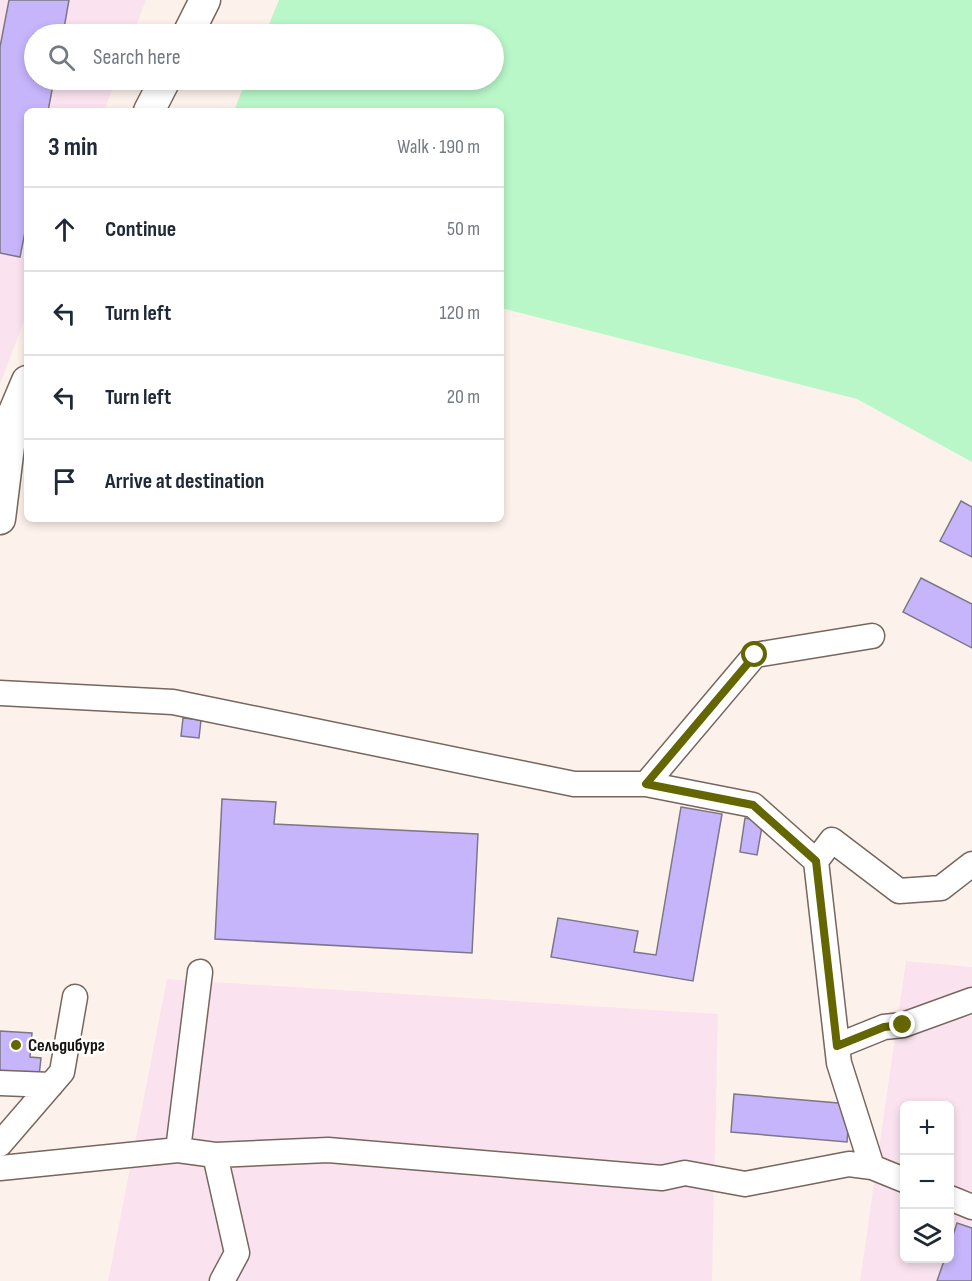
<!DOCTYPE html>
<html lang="en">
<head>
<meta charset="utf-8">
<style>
  :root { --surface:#fff; --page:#f6f6f7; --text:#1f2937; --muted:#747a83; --line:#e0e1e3 }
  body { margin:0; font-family:"Sofia Sans Condensed",sans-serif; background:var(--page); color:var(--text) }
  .controls { position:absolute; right:18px; bottom:18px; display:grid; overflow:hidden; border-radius:9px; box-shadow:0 3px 9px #0003 }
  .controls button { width:54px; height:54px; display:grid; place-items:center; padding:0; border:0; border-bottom:2px solid var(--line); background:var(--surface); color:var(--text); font:30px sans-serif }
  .stop { position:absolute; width:18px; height:18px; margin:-14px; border:4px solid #636601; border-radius:50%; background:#fff }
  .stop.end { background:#636601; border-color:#fff; box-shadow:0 2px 6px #0008 }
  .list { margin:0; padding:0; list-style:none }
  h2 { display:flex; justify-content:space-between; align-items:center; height:78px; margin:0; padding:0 24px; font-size:26px }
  h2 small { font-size:20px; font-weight:400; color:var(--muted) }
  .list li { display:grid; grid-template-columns:39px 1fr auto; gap:18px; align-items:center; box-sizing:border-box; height:84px; padding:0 24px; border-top:2px solid var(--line) }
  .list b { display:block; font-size:22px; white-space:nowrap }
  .list em { font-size:20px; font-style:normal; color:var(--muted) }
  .icon { flex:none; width:33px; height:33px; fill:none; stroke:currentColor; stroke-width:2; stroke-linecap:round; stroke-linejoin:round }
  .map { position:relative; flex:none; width:972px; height:1281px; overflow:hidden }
  .search { position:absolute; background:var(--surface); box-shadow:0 3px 9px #0003; left:24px; top:24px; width:480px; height:66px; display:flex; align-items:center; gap:15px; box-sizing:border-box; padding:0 21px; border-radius:33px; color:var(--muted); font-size:22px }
  .panel { position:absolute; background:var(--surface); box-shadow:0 3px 9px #0003; left:24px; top:108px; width:480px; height:414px; border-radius:9px }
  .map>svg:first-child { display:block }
  .industrial { fill:#fae3ef; fill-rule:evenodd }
  .green { fill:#b9f7c8 }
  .building { fill:#c7b5fb; stroke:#7b7787; stroke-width:1.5 }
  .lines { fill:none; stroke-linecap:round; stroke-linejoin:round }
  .minor-casing { stroke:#76665d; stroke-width:27 }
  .major-casing { stroke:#76665d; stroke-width:33 }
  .minor { stroke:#fff; stroke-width:24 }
  .major { stroke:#fff; stroke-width:30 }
  .route { stroke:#636601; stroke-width:8 }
  .poi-dot { fill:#636601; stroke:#fff; stroke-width:2 }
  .labels { text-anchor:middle; stroke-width:5; stroke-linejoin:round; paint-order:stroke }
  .poi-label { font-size:18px; font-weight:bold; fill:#19130f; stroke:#fff; text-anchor:start }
</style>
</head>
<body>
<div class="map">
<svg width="972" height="1281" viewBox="0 0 972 1281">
  <rect width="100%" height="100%" fill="#fdf2eb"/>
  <path class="industrial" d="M0 0H146L133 34H34V80H116L104 111H27V313L0 384Z
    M906 961 972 967V1281H860ZM904 1106H950V1258H904Z
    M167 979 718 1014 712 1281H108Z"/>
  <path class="green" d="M279 0H972V462L857 399 501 308V111H234L246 80H494V34H265Z"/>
  <path class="building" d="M9 0H69L63 34H34V80H54L48 111H27V222L20 257 0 253V47Z
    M961 501 972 507V557L940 541Z
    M921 578 972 604V648L903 612Z
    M183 718 201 720 199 738 181 736Z
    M222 799 276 802 274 824 478 834 472 953 215 939Z
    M681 807 722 814 693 981 551 957 558 918 638 931 634 952 656 955Z
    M745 818 763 821 757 855 740 852Z
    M0 1031 32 1033 30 1057 41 1058 39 1076 0 1073Z
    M734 1094 850 1104 847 1142 731 1132Z
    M957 1223 972 1228V1281H937L945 1258H950V1244Z"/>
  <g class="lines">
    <defs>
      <path id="minor" d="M0 693 173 702 574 784H646L755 655 872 636
        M646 784 753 805 816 861 839 1063 872 1167 904 1180
        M816 861 832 840 899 891 941 888 972 864
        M837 1046 884 1027 903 1025 972 1000
        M0 1083 51 1085
        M0 1144 62 1072 75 997
        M178 1150 200 972
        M215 1155 237 1253 222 1281
        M0 1168 178 1150 215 1155 328 1150 662 1178 685 1173 745 1184 849 1164 872 1167
        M950 1198 972 1207"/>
      <path id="major" d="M188 34 205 0
        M149 111 165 80
        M0 519 13 414 27 381"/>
    </defs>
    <use href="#minor" class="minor-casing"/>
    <use href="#major" class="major-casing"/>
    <use href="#minor" class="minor"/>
    <use href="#major" class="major"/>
  </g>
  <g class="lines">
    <path class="route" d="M755 655 646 784 753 805 816 861 837 1046 884 1027 903 1025"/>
  </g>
  <circle class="poi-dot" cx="16" cy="1045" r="6"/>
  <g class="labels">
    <g class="poi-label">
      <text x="28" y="1051">Сельдибург</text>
    </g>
  </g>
</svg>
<div class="controls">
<button>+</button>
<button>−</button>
<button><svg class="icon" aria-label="layers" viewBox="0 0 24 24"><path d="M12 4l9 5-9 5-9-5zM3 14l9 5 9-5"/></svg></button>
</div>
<div class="stop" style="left:755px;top:655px"></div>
<div class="stop end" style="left:903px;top:1025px"></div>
<div class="search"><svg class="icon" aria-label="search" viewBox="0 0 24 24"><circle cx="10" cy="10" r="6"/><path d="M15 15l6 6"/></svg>Search here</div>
<section class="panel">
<h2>3 min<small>Walk · 190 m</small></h2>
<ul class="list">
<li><svg class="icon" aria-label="ahead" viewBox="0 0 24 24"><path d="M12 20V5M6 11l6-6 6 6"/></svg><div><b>Continue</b></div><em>50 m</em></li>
<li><svg class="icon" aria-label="left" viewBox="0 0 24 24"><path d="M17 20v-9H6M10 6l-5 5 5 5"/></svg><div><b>Turn left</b></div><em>120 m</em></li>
<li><svg class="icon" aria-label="left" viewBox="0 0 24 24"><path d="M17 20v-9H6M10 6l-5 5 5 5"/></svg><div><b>Turn left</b></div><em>20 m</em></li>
<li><svg class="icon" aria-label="arrive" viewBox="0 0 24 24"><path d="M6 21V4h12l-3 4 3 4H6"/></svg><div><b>Arrive at destination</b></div></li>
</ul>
</section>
</div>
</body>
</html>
